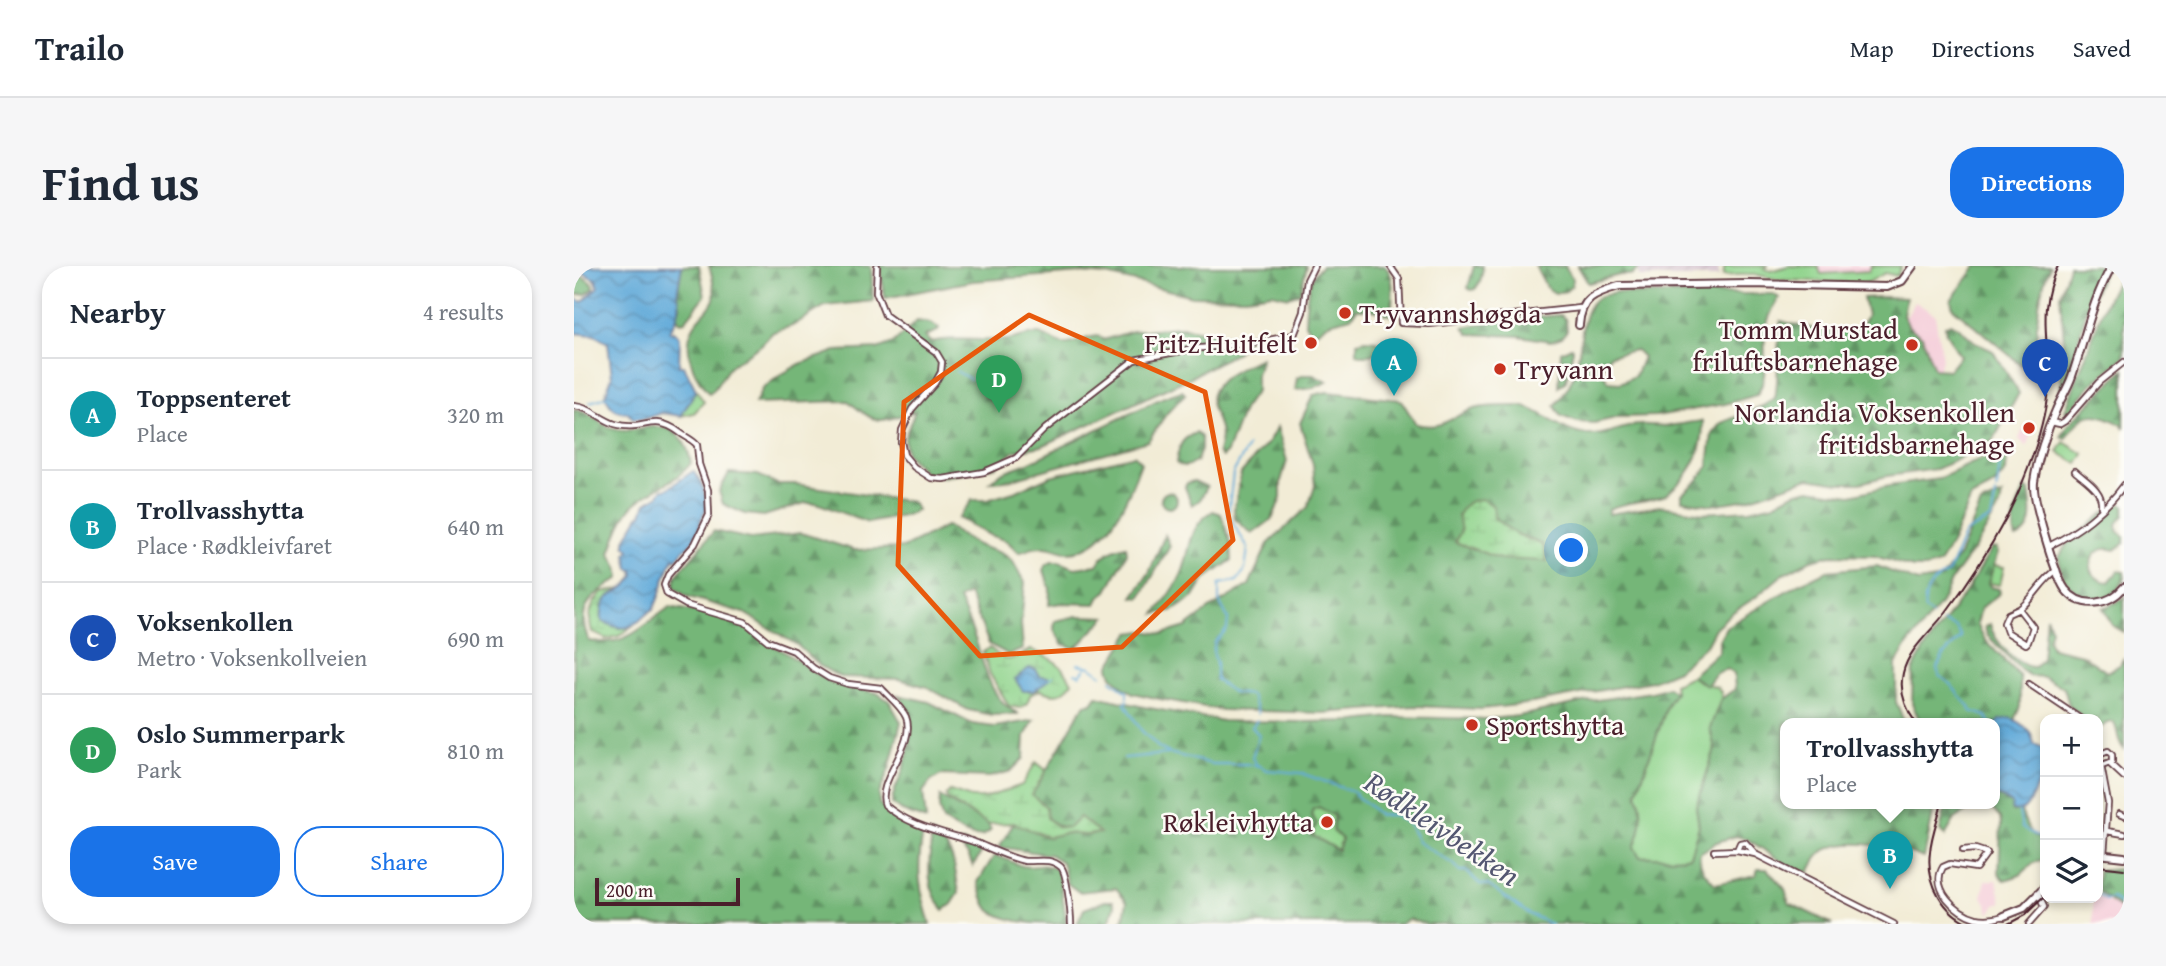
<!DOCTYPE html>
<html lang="en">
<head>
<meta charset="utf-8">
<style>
  :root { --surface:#fff; --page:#f6f6f7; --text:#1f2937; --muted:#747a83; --line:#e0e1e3; --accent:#1a73e8 }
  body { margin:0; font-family:"Gentium Book Plus",serif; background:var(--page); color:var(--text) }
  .controls { position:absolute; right:21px; bottom:21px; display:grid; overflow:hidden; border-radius:14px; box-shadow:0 4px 10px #0003 }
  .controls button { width:63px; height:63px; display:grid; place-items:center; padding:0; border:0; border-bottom:2px solid var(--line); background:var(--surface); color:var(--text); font:35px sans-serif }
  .scale { position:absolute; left:21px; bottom:18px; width:145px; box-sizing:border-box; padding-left:7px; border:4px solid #4a1f2b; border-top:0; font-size:19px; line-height:24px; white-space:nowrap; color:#4a1f2b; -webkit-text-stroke:5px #fdfcf7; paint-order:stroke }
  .you { position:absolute; left:998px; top:285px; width:24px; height:24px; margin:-18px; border:5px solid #fff; border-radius:50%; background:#1a73e8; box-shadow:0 0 0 10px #1a73e833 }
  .badge { display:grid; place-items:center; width:46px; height:46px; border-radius:50%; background:var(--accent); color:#fff; font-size:23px; font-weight:700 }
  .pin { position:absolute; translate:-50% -58px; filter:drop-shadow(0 2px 4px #0008) }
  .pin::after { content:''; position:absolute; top:37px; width:24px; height:21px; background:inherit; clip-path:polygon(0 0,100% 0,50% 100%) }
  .popup { position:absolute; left:1206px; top:452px; width:220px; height:91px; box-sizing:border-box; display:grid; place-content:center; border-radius:14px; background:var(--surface); filter:drop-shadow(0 2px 5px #0005); font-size:23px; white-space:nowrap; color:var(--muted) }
  .popup b { font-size:26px; color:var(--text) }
  .popup::after { content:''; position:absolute; left:50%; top:100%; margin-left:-14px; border:14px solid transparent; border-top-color:var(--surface) }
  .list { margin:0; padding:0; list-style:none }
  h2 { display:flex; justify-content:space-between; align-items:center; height:91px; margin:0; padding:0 28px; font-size:30px }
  h2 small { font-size:23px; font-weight:400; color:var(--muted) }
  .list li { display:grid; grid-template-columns:46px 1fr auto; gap:21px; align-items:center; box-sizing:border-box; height:112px; padding:0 28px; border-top:2px solid var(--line) }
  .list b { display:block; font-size:26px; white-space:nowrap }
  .list p { margin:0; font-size:23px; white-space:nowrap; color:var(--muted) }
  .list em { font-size:23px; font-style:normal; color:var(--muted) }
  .actions { display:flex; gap:14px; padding:21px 28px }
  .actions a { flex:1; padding:16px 0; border:2px solid var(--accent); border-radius:28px; text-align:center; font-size:24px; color:var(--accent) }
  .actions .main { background:var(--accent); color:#fff }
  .icon { flex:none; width:38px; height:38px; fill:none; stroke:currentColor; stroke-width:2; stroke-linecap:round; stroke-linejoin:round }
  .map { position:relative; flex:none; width:1550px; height:658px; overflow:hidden; border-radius:28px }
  header { display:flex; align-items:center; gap:42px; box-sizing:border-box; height:98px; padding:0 35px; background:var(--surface); border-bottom:2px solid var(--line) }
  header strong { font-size:33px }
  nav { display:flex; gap:38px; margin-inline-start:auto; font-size:24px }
  .intro { display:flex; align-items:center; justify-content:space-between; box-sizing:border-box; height:168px; padding:0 42px }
  h1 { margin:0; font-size:49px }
  .button { padding:18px 32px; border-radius:28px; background:var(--accent); color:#fff; font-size:24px; font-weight:700 }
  main { display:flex; gap:42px; padding:0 42px }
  aside { flex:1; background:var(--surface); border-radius:28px; box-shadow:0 4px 10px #0003 }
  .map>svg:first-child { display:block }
  .built { fill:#f5cfda }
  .industrial { fill:url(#industrial-furrows) }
  .green { fill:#91d48d; stroke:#6e7a5c; stroke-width:2 }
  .forest { fill:url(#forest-firs); stroke:#5f6a52; stroke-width:2; fill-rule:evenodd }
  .wetland { fill:url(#wetland-marsh); stroke:#6e7a5c; stroke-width:2 }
  .water { fill:url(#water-waves); stroke:#566482; stroke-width:2 }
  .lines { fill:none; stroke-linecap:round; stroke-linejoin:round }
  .stream { stroke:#62aad9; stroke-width:2 }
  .street-casing { stroke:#633e45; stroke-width:8 }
  .secondary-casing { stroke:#633e45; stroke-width:10 }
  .street { stroke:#fff; stroke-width:4.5 }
  .secondary { stroke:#fff; stroke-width:6 }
  .rail { stroke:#4a1f2b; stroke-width:2 }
  .marked { fill:none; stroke:#e8590c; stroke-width:5; stroke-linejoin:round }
  .poi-dot { fill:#c8321e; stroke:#fdfcf7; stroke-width:2.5 }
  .labels { text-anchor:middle; stroke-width:5; stroke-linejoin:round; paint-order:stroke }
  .poi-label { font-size:28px; fill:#4a1f2b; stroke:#fdfcf7; text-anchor:end }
  .water-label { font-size:30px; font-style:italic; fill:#545771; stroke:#fdfcf7 }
</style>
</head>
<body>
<header>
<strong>Trailo</strong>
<nav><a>Map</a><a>Directions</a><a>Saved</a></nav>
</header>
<div class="intro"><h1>Find us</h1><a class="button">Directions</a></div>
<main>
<aside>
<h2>Nearby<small>4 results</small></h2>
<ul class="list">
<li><span class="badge" style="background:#0f9aa8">A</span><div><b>Toppsenteret</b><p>Place</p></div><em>320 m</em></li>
<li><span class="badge" style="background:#0f9aa8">B</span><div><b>Trollvasshytta</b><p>Place · Rødkleivfaret</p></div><em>640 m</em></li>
<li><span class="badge" style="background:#1a4fb4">C</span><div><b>Voksenkollen</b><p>Metro · Voksenkollveien</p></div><em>690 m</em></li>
<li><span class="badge" style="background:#2e9e5b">D</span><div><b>Oslo Summerpark</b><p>Park</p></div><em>810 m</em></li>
</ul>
<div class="actions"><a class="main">Save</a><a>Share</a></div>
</aside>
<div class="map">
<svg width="1550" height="658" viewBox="0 0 1550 658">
  <defs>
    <pattern id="industrial-furrows" width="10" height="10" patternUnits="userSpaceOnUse" patternTransform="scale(1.75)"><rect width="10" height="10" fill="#d1bdcb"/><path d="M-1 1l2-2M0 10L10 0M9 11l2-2" fill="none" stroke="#b5a2ae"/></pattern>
    <pattern id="forest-firs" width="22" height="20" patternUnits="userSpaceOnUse" patternTransform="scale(1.75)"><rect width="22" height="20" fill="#74b678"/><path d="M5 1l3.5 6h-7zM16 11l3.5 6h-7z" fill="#619363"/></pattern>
    <pattern id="wetland-marsh" width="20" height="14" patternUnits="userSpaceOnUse" patternTransform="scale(1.75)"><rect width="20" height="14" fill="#91d48d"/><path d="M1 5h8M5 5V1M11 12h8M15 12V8" fill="none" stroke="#7fb67a"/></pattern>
    <pattern id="water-waves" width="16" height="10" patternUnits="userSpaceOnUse" patternTransform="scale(1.75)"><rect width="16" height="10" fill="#62aad9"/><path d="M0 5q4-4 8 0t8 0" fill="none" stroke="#538ab0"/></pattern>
  </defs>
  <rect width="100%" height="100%" fill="#fdfcf7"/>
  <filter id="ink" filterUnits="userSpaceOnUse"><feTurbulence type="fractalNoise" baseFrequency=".0143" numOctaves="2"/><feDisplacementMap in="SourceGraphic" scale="14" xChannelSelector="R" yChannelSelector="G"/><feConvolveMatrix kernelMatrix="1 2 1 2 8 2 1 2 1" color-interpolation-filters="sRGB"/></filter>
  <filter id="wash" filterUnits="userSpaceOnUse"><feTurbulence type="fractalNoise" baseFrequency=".00686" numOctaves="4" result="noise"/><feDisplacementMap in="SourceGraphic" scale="28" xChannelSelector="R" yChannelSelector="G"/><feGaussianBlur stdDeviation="1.57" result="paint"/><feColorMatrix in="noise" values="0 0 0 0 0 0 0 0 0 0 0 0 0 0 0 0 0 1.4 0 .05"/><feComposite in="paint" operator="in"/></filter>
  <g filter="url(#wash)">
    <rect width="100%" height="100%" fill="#f2ecd6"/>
    <path class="built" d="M1244 0H1297L1295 5 1286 7 1246 8Z
      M1341 36 1361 48 1368 93 1363 107 1320 72Z
      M1461 155V161L1453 181 1445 173 1451 159Z
      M1412 614H1423L1428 637 1422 639 1417 646 1414 645 1413 637 1408 631Z
      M1524 631 1545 641 1550 648V658H1519V632Z"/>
    <path class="industrial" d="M1063 0H1144L1145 11H1065Z"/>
    <path class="green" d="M1151 0H1193L1190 3 1197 5 1214 0H1244L1247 8 1295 5 1297 0H1327L1323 10 1311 7 1293 17 1206 14 1180 8 1149 10Z
      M1490 176 1510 188 1504 198 1484 186Z
      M1419 299 1430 301 1426 319 1415 317Z
      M1117 410 1124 415 1143 421 1147 426V433L1136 462 1141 483 1122 540 1125 560 1116 590C1097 595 1084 589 1066 591L1059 581C1069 563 1070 546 1063 527L1094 437 1101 426 1100 418Z
      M745 541 760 550 768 572 764 584 740 570 737 549 739 542Z"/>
    <path class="forest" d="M108 0H125L131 30 111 55 106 56 102 50 106 41 103 28Z
      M135 0H297L299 35 251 40 218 60 199 66 187 79 156 100 139 125 135 128C120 111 107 81 120 60 125 51 136 44 140 33 142 23 138 10 135 0Z
      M306 0H733L726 27 715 31 698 27 672 31 618 30 533 9 506 7 399 15 311 32Z
      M748 0H811C823 13 817 33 818 50L797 43H783L777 51 755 57 741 67 737 66 731 58C732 39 732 12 748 0Z
      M900 0H909C908 10 907 16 901 23L897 24 894 22Z
      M991 0 998 12V19L992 25 981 27 973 22 962 1Z
      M1004 0H1063L1064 3 1058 9H1046L1014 17Z
      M1403 0H1476C1462 32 1461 67 1464 103L1458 108 1379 42 1377 34Z
      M1495 0H1532L1511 49 1490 129 1486 125 1490 74 1486 29Z
      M1550 0V91L1517 119 1495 146 1491 145 1531 38Z
      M0 4 20 19 19 23 12 28 0 29Z
      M1041 26 1062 28H1199L1205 32C1198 43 1192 55 1191 69 1189 91 1195 109 1183 129L1151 138 1082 150 1046 151 1020 157 1003 156 987 150 981 140C992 127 1000 114 1003 97 1008 78 1006 55 1017 38 1023 30 1032 29 1041 26ZM1062 84 1069 91 1061 110 1046 117 1035 116 1027 104 1036 89Z
      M1309 31 1332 32 1329 49 1335 61 1348 70 1360 103 1375 104 1386 90 1372 67 1371 60 1376 57 1383 60 1401 76 1419 85 1445 127 1420 173 1408 182 1363 203 1313 210 1286 217H1265L1235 212 1174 233 1138 239 1108 234V228L1123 215 1134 200 1138 168 1147 157 1189 140 1201 132C1206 106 1202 81 1207 55 1225 60 1271 72 1287 59 1290 57 1291 52 1293 49L1289 32Z
      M987 49 992 54 993 64 988 71 977 75 945 70 895 68 890 61 926 54Z
      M343 55 356 57 365 62 364 65 351 70 357 76C383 70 406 76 432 74 443 73 454 67 464 68 473 69 480 77 489 78 502 79 512 70 525 70L529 74 559 65 607 61 674 74 662 87 615 112 468 180 441 185 422 200 389 208 368 211 351 207 332 188 330 173 341 145C303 156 306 161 274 135L181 138 188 123 208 108 226 98 262 85 303 83 319 77Z
      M792 74 802 75 813 81 797 89H786L783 87V76Z
      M997 81 999 84 992 115 985 121 987 86Z
      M687 92 682 108V125L670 142 653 186 648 191 644 186C650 168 646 160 639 144 628 116 667 101 687 92Z
      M1550 103V163L1548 159C1520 143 1509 145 1492 173L1487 171 1495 158Z
      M730 109H739L753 116 739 122 721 124 723 112Z
      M608 125 611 128 593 147 574 175 431 215 416 216 429 206 454 197 590 131Z
      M753 126 827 134 842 158C868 164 874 153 897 144 910 139 930 140 945 140 970 142 985 169 1018 169 1034 169 1049 160 1065 159 1074 158 1083 160 1092 160 1104 159 1117 156 1129 155 1129 182 1122 201 1102 220 1098 223 1094 228 1089 230 1071 236 1052 235 1035 243L1034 248 1086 240 1129 247 1175 244 1200 238 1220 227 1236 223 1277 229 1315 220 1365 213 1407 193 1423 189 1433 191 1432 206 1419 220 1397 232 1376 280 1365 298 1352 302H1339L1301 290 1257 289 1237 294 1208 309 1182 331 1156 348 1141 362 1132 379 1102 405 1078 415 952 438 907 443 841 440 749 447 648 444 586 433 559 427 549 421 538 410 535 401 556 367 569 365 589 368 612 361 638 341 675 319 694 278 734 241 741 220 739 199 726 157 739 129ZM921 252 940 267 969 279 972 294 926 293 881 276 887 265Z
      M0 144C17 145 27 162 44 164 56 166 66 162 77 161 102 159 113 175 117 197 103 216 80 221 62 237 48 249 42 270 36 287L44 301 46 312C19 329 0 340 15 375 54 381 66 361 96 341L152 351 169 358 188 374 209 385 257 417 303 427 315 435 327 456 315 503 305 528V537L312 546 349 567C342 604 345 622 356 658H0Z
      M703 161 713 195 707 215V232L698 253 678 268 661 253 660 244 667 207 694 177Z
      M622 167 627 171V184L622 196C615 200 609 202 602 197 605 180 606 173 622 167Z
      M560 189 567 197C555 229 535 285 493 286 487 286 483 283 477 282 466 279 455 283 445 287L433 275 415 269 384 252 398 234H413L443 225 476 210Z
      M155 207 184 209 203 218H221L338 236 343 244 334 249 294 257 243 237H231L190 250 171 248 149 238 145 225Z
      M620 215 633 221 626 234 618 239 611 221 613 217Z
      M1451 222 1455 225C1458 243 1462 264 1442 272 1436 254 1444 239 1451 222Z
      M587 234a8 8 0 1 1 16 0a8 8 0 1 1-16 0Z
      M1428 229 1426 240 1400 283 1379 311 1367 337 1332 381 1322 398V436L1331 457H1211V537H1361L1350 592C1325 582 1281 572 1256 582 1245 585 1239 598 1235 607L1215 600 1173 573 1162 570 1143 576 1126 587C1124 601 1132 608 1141 618L1182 609 1184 603H1193L1211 623 1215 637 1258 658H853L834 653 826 658H546L550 652 553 635 542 622 505 626 494 618 488 596 477 589 425 581 440 557 474 571 491 567 512 569 525 567 506 551 495 562C475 561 468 545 458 529L510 439 518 437 523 430 570 441 649 455 729 456 781 455 816 451 915 453 945 450 1009 436 1078 426 1094 421 1101 426 1094 437 1063 527C1070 546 1069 563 1060 581L1066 591C1084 589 1097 595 1116 590L1125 560 1122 540 1141 483 1136 462 1147 433 1161 423 1160 408 1153 403 1142 407 1133 419 1117 410 1145 385V374L1152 361 1224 318 1253 305 1303 300 1344 316 1368 312 1385 289 1407 238ZM745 541 760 550 759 565 768 573 764 584 739 570 738 567 743 557 737 549 739 543Z
      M1542 237 1550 239V249L1543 258 1544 266 1550 270V277L1541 284C1513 276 1507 314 1535 316L1544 305 1550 306C1550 345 1486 341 1485 291L1494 276Z
      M639 245 647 248 657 278 658 294 631 313 620 331 600 344 581 348C591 335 602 322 608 307 618 282 613 261 639 245Z
      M373 260C383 267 392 273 403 279 414 284 430 285 439 296 443 302 445 309 451 316L447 358 449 383 435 389 415 378 395 328 385 333C392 350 400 367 405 385 413 410 419 436 445 448L419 449 394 444 353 421 325 413 266 411 246 400 223 379 170 347 112 330 100 321 102 310 140 265 177 273 227 267 280 284 329 282Z
      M591 269 596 280 566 332 559 331 575 307Z
      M552 280 553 287 533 325 526 330 522 338 487 337 475 339 476 323 470 304 472 299 478 296H485L501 302 523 299C530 287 539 283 552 280Z
      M1418 282H1422L1424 286 1414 317 1417 321 1425 323 1426 327 1407 342 1403 358 1411 374 1446 411V441L1440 454H1425L1421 460V457H1347L1338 438 1339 404 1349 385 1393 324Z
      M1550 331V366L1538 359 1529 342 1546 335Z
      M503 350 532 351 502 382 488 378 480 363 481 355Z
      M1472 350 1477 363 1474 373 1478 382 1508 389 1533 406 1546 399 1550 391V483C1542 474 1545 464 1539 456L1533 457 1524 464V453H1510L1495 439 1490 422 1470 411 1456 410 1447 404 1413 369 1411 361 1416 358C1419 374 1444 402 1461 401L1468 392Z
      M324 429 355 436 398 458 421 461 460 454 451 470 450 492 437 505 416 511 367 509 357 515 349 526 352 554 328 545 318 538C318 525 324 519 328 507 337 480 344 452 324 429Z
      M1421 529 1438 537V545H1447C1453 560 1455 569 1471 576V592L1460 597 1446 609 1431 614 1425 608 1427 558 1426 552 1413 537H1421Z
      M366 531 414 558 417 564C403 579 383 563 369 555L365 542Z
      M1373 537H1405L1381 553 1371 570 1366 564Z
      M358 568C381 580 381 604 385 627L378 638 370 644C350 622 355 596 358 568Z
      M389 576 407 583V587L399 600 395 591 385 577Z
      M420 590C431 591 438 597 449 600 462 603 468 595 483 604 489 622 489 640 493 658 467 658 431 658 414 642 409 635 407 624 404 616Z
      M1544 603 1550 606V646L1524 625V605Z
      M531 635H539L541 640 534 658H503L510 643Z"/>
    <path class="wetland" d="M122 124 130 136 120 147 107 150Z
      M909 233 919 240 921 253 940 267 969 279 973 295 926 293 881 276 887 265 884 249C891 237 894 234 909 233Z
      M48 323C31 332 26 336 28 355L45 362 58 361 45 370 32 373 18 366C13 350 17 338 28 326Z
      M416 382C436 401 436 392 457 384 475 391 490 398 498 417 488 430 481 430 466 424L456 429 453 438 446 442 435 440 416 408 409 386Z
      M462 496 472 504 458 529 472 541 473 552 484 561 495 562 506 551 526 567 512 569 491 567 474 571 440 557 414 558 374 534 372 529 376 525 397 532H411L448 519Z"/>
    <path class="water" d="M5 0H108L103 28C109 38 103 56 95 65L98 67 100 65 106 71 105 100H110L122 124 107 150 88 147 71 153H59L54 147C40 146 37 142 31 130L38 111 34 77 20 69 0 67V32L8 36 24 21 22 14 11 8Z
      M119 205C128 215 132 228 133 242 125 253 126 264 120 273 115 281 108 283 102 294L100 292C90 308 88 327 79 344 72 347 71 350 65 355 54 366 41 362 28 355 25 321 49 333 60 309L59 304 55 303 52 288 56 284 51 279V274L65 250 68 248 72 237 85 229 89 223H93Z
      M455 402 461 403 465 410 474 411V415L460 425H449L441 413Z
      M1436 452C1448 457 1458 465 1460 478L1467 481 1471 491 1467 500 1469 508C1460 519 1456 554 1437 543L1438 537 1421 529V460L1425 454Z"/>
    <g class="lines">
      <path class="stream" d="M382 105 396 113
        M16 136 32 131
        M674 181 659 207 654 249 674 282 671 304 663 315 645 318V335L654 352 653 363 641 376 639 385 642 396V414L660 427 677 429 684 448
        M1423 223 1426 198
        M1358 349 1351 344C1349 333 1354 317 1365 312 1375 306 1367 314 1375 305L1391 267 1417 253 1422 228
        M1369 356 1382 361 1387 371 1369 390 1363 402C1365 413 1371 412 1377 419 1385 428 1385 432 1396 440L1397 445 1412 450 1416 457
        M504 398 517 401 528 409
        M501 407 506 409 513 400
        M474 413 479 410
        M537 414 553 426V431
        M553 434 551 438 567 464 585 482 595 487 638 498H673L686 500 693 504 727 507 782 527 781 530 791 536 805 549H821L835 559 844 576 879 598 885 605H892L906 618 914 619 955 648 977 658
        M683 454 678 461 685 469 678 492 683 499
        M550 492 594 488
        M1445 546 1448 562 1471 574
        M1524 629 1532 634 1538 632 1550 642"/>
    </g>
  </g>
  <g filter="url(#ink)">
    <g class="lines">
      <defs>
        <path id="street" d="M303 0 302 26 311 49 362 86 368 96 367 106 361 117 338 143 328 164 327 176 330 189 340 201 357 212 369 213 410 206 442 192 471 163 560 94 617 83 679 77 720 69 729 46 733 14 740 0
          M816 0 825 13 827 57 855 58 1006 42
          M0 140C16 141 26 153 41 158 69 167 78 146 105 166 111 171 118 173 123 179L125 198 134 224 135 249 121 278 94 309 90 319 93 328 112 339 171 356 194 375 220 385 239 402 255 412 274 418 307 422C315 431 327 440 332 451 343 478 301 516 311 539 336 561 370 566 400 576 413 581 438 593 451 595 463 596 476 591 487 601 493 607 497 648 497 658
          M1477 156 1486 158 1491 155 1525 116 1550 96
          M1501 205C1512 215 1530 225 1527 241
          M1475 280C1504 266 1532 244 1550 219
          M1445 343 1459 361 1454 376 1452 378 1433 366 1430 357 1434 348Z
          M1445 343C1460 333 1467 314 1483 304
          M1455 418 1507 453
          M1536 498 1550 511
          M1528 500 1538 496V489L1534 485 1525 489 1534 537 1530 588
          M1545 548 1550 550
          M1533 565 1550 568
          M1163 584 1166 577 1171 576 1181 587
          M1389 584 1401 583 1413 587 1402 602 1376 598 1369 601C1356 622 1382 647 1402 652 1411 654 1421 653 1430 650
          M1140 585 1163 584 1181 588 1320 658
          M1455 658 1470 641 1464 628"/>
        <path id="secondary" d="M1538 0C1518 34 1511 73 1498 110 1494 122 1487 132 1482 144 1473 164 1463 194 1460 216 1458 232 1481 309 1491 323 1507 344 1536 339 1550 321
          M1005 59C1007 32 1020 27 1045 20L1174 18 1313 21 1328 15 1339 0
          M1524 588 1550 591
          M1430 650 1450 642 1471 621"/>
      </defs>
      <use href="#street" class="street-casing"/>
      <use href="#secondary" class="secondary-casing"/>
      <use href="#street" class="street"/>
      <use href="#secondary" class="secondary"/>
      <path class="rail" d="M1342 457C1331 442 1325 425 1329 407 1335 382 1357 366 1372 346 1394 317 1415 284 1432 252 1451 215 1472 161 1474 120 1476 75 1462 44 1484 0
        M1368 537C1364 553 1357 570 1356 586 1352 617 1369 647 1397 658
        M1524 600 1550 603
        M1434 658 1451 649 1471 630"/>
    </g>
  </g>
  <path class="marked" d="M455 49 631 126 659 274 548 381 406 390 324 299 330 136Z"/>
  <g class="poi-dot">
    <circle cx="771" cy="47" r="7"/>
    <circle cx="737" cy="77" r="7"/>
    <circle cx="1338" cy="79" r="7"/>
    <circle cx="926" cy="103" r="7"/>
    <circle cx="1455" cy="162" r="7"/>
    <circle cx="898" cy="459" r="7"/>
    <circle cx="753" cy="556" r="7"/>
  </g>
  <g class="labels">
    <g class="poi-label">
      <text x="785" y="57" text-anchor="start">Tryvannshøgda</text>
      <text x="1324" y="73">Tomm Murstad<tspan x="1324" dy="32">friluftsbarnehage</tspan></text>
      <text x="723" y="87">Fritz Huitfelt</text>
      <text x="940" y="113" text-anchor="start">Tryvann</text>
      <text x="1441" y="156">Norlandia Voksenkollen<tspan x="1441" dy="32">fritidsbarnehage</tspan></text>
      <text x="912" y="469" text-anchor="start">Sportshytta</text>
      <text x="739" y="566">Røkleivhytta</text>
    </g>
    <g class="water-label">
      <text transform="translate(868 563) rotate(34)" y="10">Rødkleivbekken</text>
    </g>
  </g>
</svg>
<div class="controls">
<button>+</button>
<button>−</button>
<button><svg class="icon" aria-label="layers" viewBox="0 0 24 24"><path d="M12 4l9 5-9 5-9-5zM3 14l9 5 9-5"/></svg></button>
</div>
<div class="scale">200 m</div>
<div class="you"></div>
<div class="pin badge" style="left:820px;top:130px;background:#0f9aa8">A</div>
<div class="pin badge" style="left:1316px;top:623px;background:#0f9aa8">B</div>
<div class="popup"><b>Trollvasshytta</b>Place</div>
<div class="pin badge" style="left:1471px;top:131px;background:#1a4fb4">C</div>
<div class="pin badge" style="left:425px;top:147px;background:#2e9e5b">D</div>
</div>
</main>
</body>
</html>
